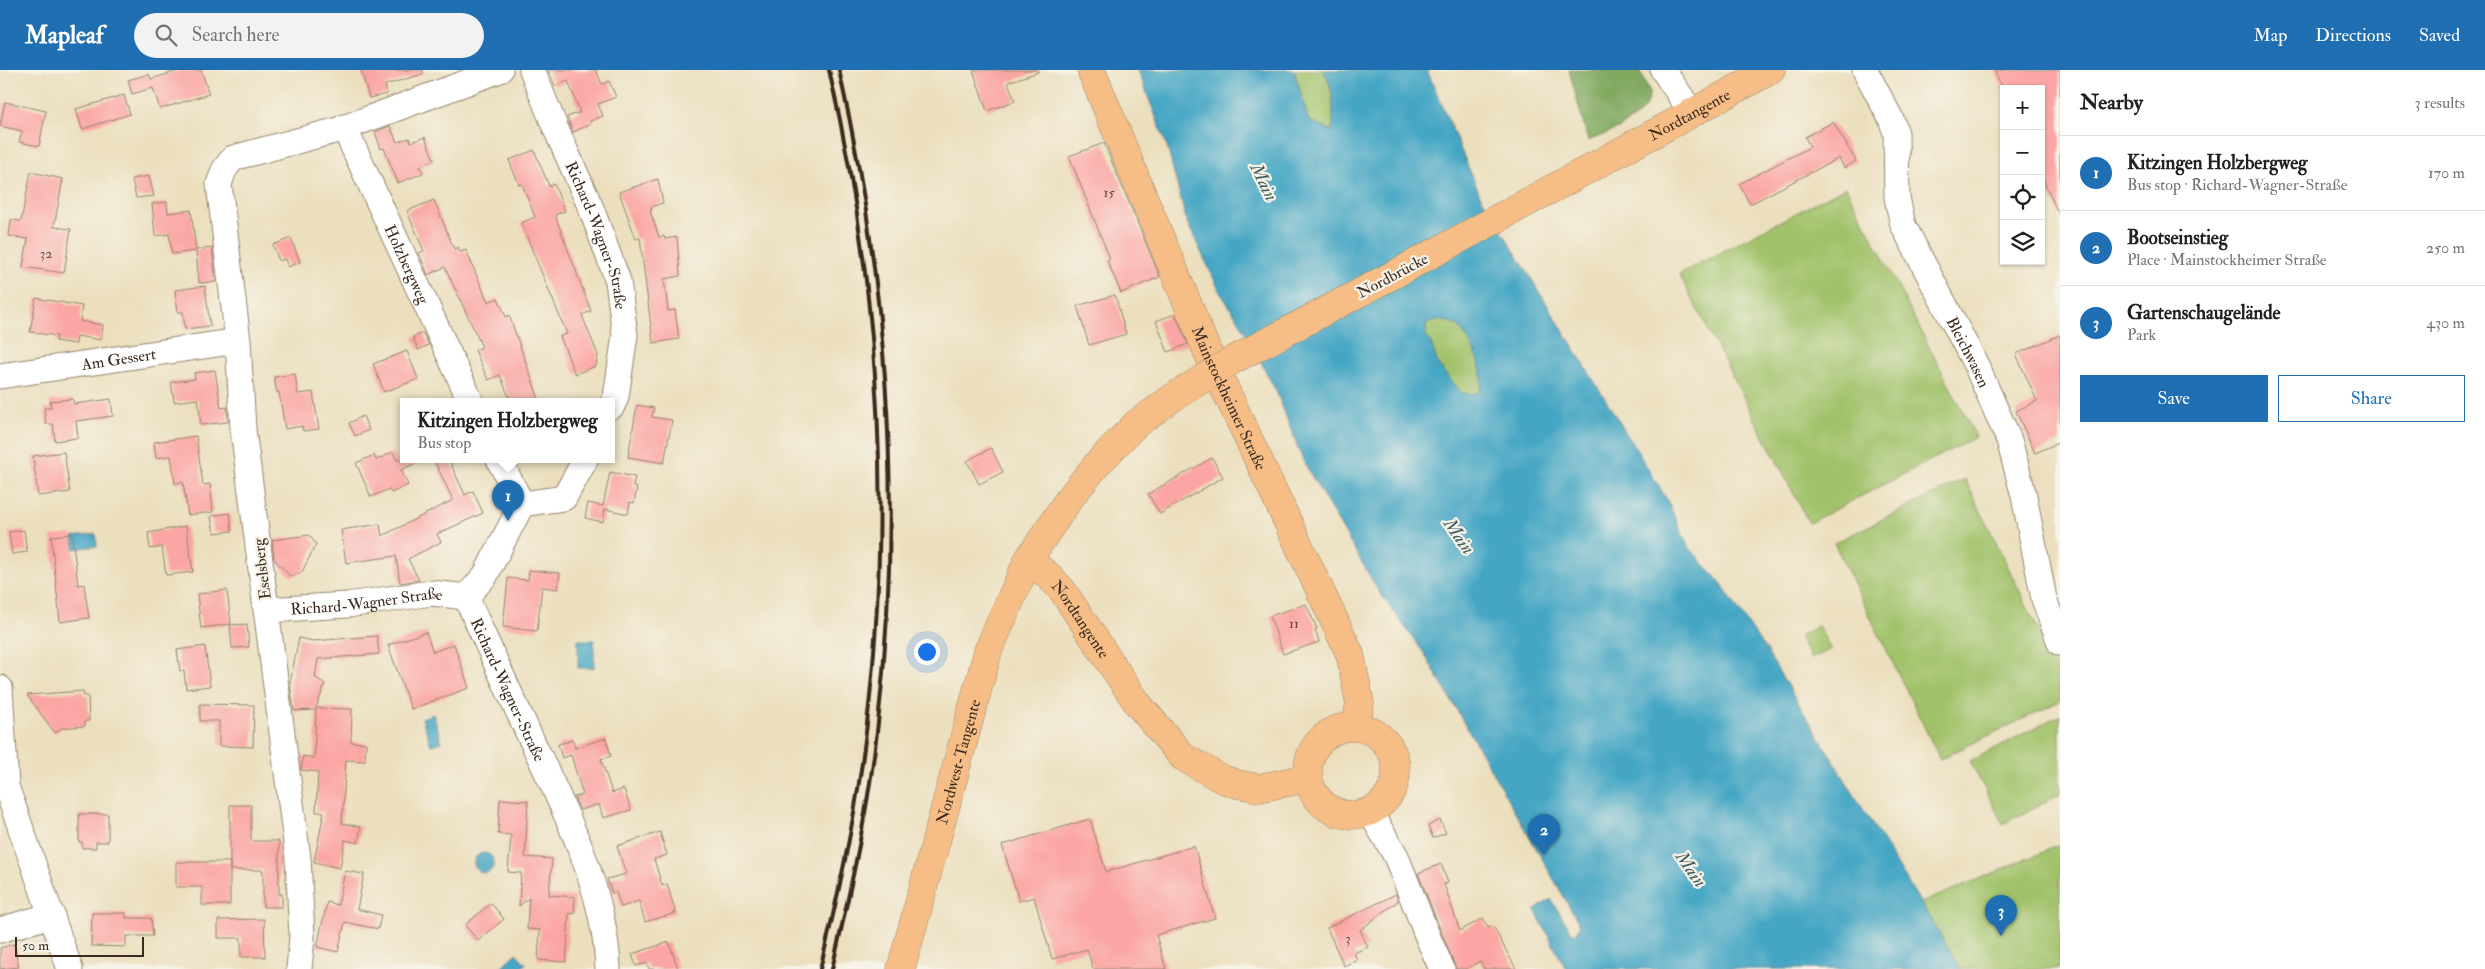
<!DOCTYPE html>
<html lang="en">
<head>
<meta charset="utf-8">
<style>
  :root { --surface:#fff; --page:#f2f2f2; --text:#202124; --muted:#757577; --line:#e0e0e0; --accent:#1f6fb2 }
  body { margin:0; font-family:"IM FELL Double Pica",serif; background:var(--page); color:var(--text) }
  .controls { position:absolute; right:15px; top:15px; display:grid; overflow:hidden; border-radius:0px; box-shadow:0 1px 4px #0004 }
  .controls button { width:45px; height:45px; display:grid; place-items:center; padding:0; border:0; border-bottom:1px solid var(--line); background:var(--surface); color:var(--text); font:25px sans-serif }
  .scale { position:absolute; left:15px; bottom:12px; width:129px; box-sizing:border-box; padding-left:5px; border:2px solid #3b2a1e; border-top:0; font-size:14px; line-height:18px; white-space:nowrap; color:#3b2a1e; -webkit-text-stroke:4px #f7f3e8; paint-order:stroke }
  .you { position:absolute; left:926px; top:581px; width:18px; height:18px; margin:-12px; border:4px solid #fff; border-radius:50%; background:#1a73e8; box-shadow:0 0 0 8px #1a73e833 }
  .badge { display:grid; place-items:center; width:32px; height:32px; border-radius:50%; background:var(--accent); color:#fff; font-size:16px; font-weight:700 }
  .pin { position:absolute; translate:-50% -41px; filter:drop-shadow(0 1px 2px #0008) }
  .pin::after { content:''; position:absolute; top:26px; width:18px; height:15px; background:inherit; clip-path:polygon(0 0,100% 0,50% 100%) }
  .popup { position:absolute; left:400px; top:328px; width:215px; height:65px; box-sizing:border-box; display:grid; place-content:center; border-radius:0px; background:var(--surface); filter:drop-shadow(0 1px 4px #0005); font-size:16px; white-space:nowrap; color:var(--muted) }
  .popup b { font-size:19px; color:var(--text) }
  .popup::after { content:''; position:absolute; left:50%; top:100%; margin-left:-10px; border:10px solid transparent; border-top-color:var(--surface) }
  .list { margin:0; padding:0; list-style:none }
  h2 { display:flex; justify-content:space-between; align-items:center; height:65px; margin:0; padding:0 20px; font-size:21px }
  h2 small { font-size:16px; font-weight:400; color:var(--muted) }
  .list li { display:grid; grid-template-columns:32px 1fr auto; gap:15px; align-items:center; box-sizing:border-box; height:75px; padding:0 20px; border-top:1px solid var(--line) }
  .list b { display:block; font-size:19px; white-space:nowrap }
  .list p { margin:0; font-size:16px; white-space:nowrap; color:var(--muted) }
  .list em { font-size:16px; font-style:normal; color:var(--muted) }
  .actions { display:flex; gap:10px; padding:15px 20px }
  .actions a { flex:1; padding:11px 0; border:1px solid var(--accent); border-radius:0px; text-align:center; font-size:18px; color:var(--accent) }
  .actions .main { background:var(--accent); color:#fff }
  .icon { flex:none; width:28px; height:28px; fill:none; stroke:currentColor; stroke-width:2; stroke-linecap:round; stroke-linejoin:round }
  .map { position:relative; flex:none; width:2060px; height:899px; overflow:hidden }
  header { display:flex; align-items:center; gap:30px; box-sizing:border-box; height:70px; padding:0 25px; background:var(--accent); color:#fff }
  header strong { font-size:24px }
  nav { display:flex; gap:28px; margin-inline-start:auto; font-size:18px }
  .search { width:350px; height:45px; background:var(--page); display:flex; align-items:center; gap:12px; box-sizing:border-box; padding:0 18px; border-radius:28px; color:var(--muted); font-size:19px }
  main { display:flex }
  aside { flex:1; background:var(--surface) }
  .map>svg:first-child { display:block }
  .green { fill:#a1c26b; stroke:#6e7644 }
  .forest { fill:#80a85f; stroke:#5e693e }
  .water { fill:#44a6c4; stroke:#406871; fill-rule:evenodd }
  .building { fill:#fba6a4 }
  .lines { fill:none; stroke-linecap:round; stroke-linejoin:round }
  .minor-casing { stroke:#93846e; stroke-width:27 }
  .major-casing { stroke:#93846e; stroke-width:29 }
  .minor { stroke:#fff; stroke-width:25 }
  .major { stroke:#f6be86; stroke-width:28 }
  .rail { stroke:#3b2a1e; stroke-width:4 }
  .major-bridge-casing { stroke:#93846e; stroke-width:29; stroke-linecap:butt }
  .major-bridge { stroke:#f6be86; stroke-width:28 }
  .labels { text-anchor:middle; stroke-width:4.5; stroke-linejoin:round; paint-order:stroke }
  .number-label { font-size:14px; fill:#6b4940 }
  .street-label { font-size:16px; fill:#3b2a1e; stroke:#f7f3e8 }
  .water-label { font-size:18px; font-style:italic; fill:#3f5c60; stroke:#f7f3e8 }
</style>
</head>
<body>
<header>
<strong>Mapleaf</strong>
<div class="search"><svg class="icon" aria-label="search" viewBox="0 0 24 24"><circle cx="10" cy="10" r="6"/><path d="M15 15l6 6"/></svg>Search here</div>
<nav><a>Map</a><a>Directions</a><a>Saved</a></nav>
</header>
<main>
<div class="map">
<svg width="2060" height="899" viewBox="0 0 2060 899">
  <rect width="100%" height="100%" fill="#f7f3e8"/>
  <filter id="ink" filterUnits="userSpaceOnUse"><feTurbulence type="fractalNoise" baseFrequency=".02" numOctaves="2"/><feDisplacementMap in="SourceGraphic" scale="10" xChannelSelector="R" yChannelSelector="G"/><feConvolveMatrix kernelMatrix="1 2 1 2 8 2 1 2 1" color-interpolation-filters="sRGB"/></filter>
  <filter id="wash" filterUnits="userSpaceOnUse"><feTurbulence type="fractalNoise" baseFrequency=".0096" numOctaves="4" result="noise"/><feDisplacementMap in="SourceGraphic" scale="20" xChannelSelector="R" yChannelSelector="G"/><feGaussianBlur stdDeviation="1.12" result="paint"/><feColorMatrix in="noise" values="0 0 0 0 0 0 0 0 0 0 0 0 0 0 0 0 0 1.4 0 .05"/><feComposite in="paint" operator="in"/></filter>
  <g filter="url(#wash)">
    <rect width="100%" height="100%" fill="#ebdfbe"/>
    <path class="green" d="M1294 0H1323C1335 16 1333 42 1333 61L1309 51Z
      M1846 117 1976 367 1809 453 1679 204Z
      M1435 250C1442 251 1452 251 1457 256 1472 267 1503 336 1461 322L1438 295 1431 273 1426 266V254Z
      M1965 409 2060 604V631L1940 689 1834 473Z
      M1818 556 1831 579 1811 589 1799 566Z
      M2060 645V724L2003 754 1970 691Z
      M2060 775V899H1961L1921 833Z"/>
    <path class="forest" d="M1569 0H1639L1650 22 1645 38 1635 47 1618 59 1588 71Z"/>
    <path class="water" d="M1138 0H1294L1309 51 1332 61C1334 43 1334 16 1323 0H1427L1480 125 1666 428 1688 476 1719 511 1765 579 1961 899H1566L1535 840 1551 829 1572 863H1577L1580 855 1424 583 1379 522 1304 393 1276 321 1240 252 1221 224 1186 150 1167 76ZM1435 250C1442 251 1452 251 1457 256 1472 267 1503 336 1461 322L1438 295 1431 273 1426 266V255Z
      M96 464 97 476 75 479 73 467Z
      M578 570H594V598H578Z
      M433 644 442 672 431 675 422 648Z
      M474 793a10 10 0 1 1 20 0a10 10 0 1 1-20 0Z
      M516 883 526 894 520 899H499Z"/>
    <g id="blocks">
      <path class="building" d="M181 0H201L209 24 160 39 153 18 132 24 128 10 149 4 151 9Z
        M361 0H423V4L385 15 387 24 369 28Z
        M548 0H596L602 14 609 11 616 27 598 34 603 46 590 51 591 54 573 62 567 47 580 42 568 11 555 16Z
        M973 0H1038V2L1008 12 1015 31 987 41Z
        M1994 0H2060V147L2041 105V19H2003Z
        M124 25 130 44 82 59 76 39Z
        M5 32 46 41 39 76 19 72 22 61 0 56Z
        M1833 52 1856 91 1844 98 1839 88 1750 134 1739 114 1810 77 1805 67Z
        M390 56 397 72 409 68 411 72 425 67 434 90 420 96 423 103 398 113 384 78 381 79 375 62Z
        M1104 73 1160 207 1121 223 1107 190 1110 189 1069 86Z
        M534 80 549 116 554 114 565 141 555 145 591 241 582 245 598 285 596 296 575 304 560 266 567 264 521 153 535 147 522 114 519 115 509 90Z
        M31 102 63 109 54 157 71 159 64 203 23 197 28 169 9 166 11 150 21 151Z
        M149 106 154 126 136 128 132 109Z
        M658 109 663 133 651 137 652 140 650 141 659 167 664 166 665 169 677 167 680 206 664 209 668 241 675 240 679 269 653 273 640 168 636 169 619 122Z
        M434 130 454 179 458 177 460 182 466 180 488 232 498 228 506 247 509 245 540 332H511L500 305 488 310 475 280 482 277 445 197 428 205 419 183 424 181 407 141Z
        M167 132 168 143 191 140 196 180 212 178 216 212 199 213 196 181 172 184 169 164 155 166 152 134Z
        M291 168 300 192 288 197 285 189 279 191 273 175Z
        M205 216 210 256 185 259 183 242H178L175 220Z
        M1115 225 1126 264 1089 275 1077 236Z
        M36 228 82 236 80 251 103 255 101 270 77 266 76 274 56 271 57 266 30 262Z
        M1175 244 1188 274 1168 282 1156 251Z
        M423 263 429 275 418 280 413 267Z
        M2060 265V372L2035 383 2016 341 2037 331 2016 284Z
        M407 281 418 309 384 322 373 294Z
        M215 300 221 338 227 337 228 352 201 355 198 329 174 332 171 312 195 309 194 303Z
        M295 304 298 324 313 322 319 359 303 361 302 356 285 359 279 322 277 323 274 307Z
        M73 329 74 334 111 329 113 346 76 351 78 368 55 371 53 354H46L44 338H51L50 331Z
        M637 335 654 338 652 347 672 350 664 393 628 387Z
        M363 346 369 360 355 366 349 353Z
        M196 366 203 415 210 414 213 442 188 445 183 412 175 413 171 386 156 388 154 372Z
        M991 378 1003 402 979 414 967 391Z
        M64 382 70 422 38 426 33 386Z
        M393 382 397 390H423L401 400 408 415 391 423 389 419 371 427 356 393 374 385 376 390Z
        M1212 388 1223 407 1160 444 1148 424Z
        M434 390H449L465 425 473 421 483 443 437 464 441 472 408 489 419 510 400 513 396 486 346 493 341 460 380 454 382 466 453 430Z
        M610 402 635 407 633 417 637 418 634 433 630 432 628 444 605 439 603 452 585 448 588 433 603 436Z
        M230 443 232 461 214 463 211 446Z
        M186 456 193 502 166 505 162 477 150 479 148 463Z
        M24 460 27 482 12 484 9 462Z
        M72 464 78 515 84 514 89 548 60 552 51 466Z
        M309 465 316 474 302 502 291 507 274 489 272 470Z
        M529 500 560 503 558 519 542 517 537 561 503 557 508 508 528 510Z
        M227 520 231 554 201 558 197 524Z
        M1306 534 1317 559H1315L1319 572 1283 584 1270 546Z
        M247 554 249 577 232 578 230 555Z
        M426 562 433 582 454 574 469 618 411 639 388 575Z
        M377 566 379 584 318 589 315 607 325 614 316 638 352 639 351 672 366 673 365 691 346 690 342 753 361 757 358 773 345 770 340 798 314 792 324 742H316L318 702 301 700 303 686 314 688 316 640 294 641 290 613 299 568 313 571Z
        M205 576 210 616 186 619 184 601H180L177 580Z
        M83 621 84 626H88L89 651H85V656L62 658 55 663 27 625Z
        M200 634 254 635 253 677 219 676V651H200Z
        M606 668 611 686 601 689 612 723 624 719 631 740 603 748 599 734 580 740 574 727 583 725 571 685 562 688 558 674 573 670 575 678Z
        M500 729 528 731 525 787 552 789 549 825 575 827 574 844 569 843 566 892 538 890 540 860 527 859 529 828 519 836 521 803 508 802 511 765 498 764Z
        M230 735H251V771H279V824H282V837H263V800H230Z
        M79 744H108V772H96V778H82V772H79Z
        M1090 749 1106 802 1194 776 1215 848 1156 865 1166 899H1093L1087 879 1052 889 1034 827 1019 831 1002 775Z
        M1440 750 1446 763 1433 768 1428 756Z
        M660 762 667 785 654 789 662 816 667 814 676 843 645 852 639 831 621 837 616 822 612 823 607 809 626 804 617 776Z
        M176 792H230V835H202V817H176Z
        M1441 794 1448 813 1444 814 1460 861 1483 848 1488 858 1493 856 1516 899H1484L1480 891 1466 899H1456L1418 803Z
        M345 801 364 804 357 839 381 845 378 859 345 852 338 882 317 877 327 832 338 835Z
        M1396 824 1398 831 1360 860 1368 877 1354 883 1357 890 1344 896 1327 858Z
        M491 833 504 849 478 871 465 855Z
        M92 843H126V848H151L153 866H126V877L91 876Z
        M264 849 265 887H241V868H218V850Z
        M669 872 678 899H649L647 893 636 896 632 884Z
        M14 874 19 897 0 899V878Z"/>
    </g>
  </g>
  <g filter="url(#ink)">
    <use href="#blocks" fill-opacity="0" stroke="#93846e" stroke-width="1"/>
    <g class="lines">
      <defs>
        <g id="minor">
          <path id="s1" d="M532 0 555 57 591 138 618 211 625 265 616 327 612 336"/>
          <path d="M1663 0 1692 43"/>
          <path id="s2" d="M1865 0 1891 49 1896 63 1897 128 1903 155 1977 297 2009 370 2024 426 2044 529 2060 573"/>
          <path id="s3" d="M344 57 471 332"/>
          <path id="s4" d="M0 306 238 271"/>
          <path d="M499 390 522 434"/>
          <path id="s5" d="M522 434 485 506 466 527C488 576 510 624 533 673 566 743 605 819 608 899"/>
          <path d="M522 434 564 428 585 390"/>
          <path id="s6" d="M266 540 347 535 432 523 466 527"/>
          <path d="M0 618 6 716 70 899"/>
          <path d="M1370 742 1396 786 1429 870 1442 899"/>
          <path d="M0 860 52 845"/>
          <path d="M299 899 302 866 298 788 243 359 238 271 219 114 224 100 233 88 338 60 500 0"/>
        </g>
        <g id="major">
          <path id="s7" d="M1091 0 1208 283 1350 584 1360 633 1356 656"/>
          <path id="s8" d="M1408 197 1771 0"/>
          <path id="s9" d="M1028 490 1050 507 1062 520 1138 634 1183 687 1220 708 1237 714 1259 718 1308 708"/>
          <circle cx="1352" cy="701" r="44"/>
          <path id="s10" d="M901 899 988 581 1028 490 1069 429 1098 393 1136 354 1178 324"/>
        </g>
      </defs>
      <use href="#minor" class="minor-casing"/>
      <use href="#major" class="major-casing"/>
      <use href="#minor" class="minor"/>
      <use href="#major" class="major"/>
      <path class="rail" d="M820 899C837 831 852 763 862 693 894 463 882 227 829 0
        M832 899C851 818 869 736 878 653 903 432 888 216 839 0"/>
      <defs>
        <path id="major-bridge" d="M1178 324 1233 290 1408 197"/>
      </defs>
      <use href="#major-bridge" class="major-bridge-casing"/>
      <use href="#major-bridge" class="major-bridge"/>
    </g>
  </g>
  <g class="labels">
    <g class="number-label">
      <text x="1109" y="127">15</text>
      <text x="46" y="188">32</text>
      <text x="1294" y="558">11</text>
      <text x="1348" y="873">3</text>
    </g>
    <g class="street-label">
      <text dy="6" stroke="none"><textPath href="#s8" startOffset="320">Nordtangente</textPath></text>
      <text dy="6" stroke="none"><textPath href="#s1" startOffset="178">Richard-Wagner-Straße</textPath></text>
      <text dy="6" stroke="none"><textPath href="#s3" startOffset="151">Holzbergweg</textPath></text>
      <text transform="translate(1392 205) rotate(-28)" y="6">Nordbrücke</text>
      <text dy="6" stroke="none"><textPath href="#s2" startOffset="306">Bleichwasen</textPath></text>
      <text dy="6" stroke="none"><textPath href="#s4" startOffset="120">Am Gessert</textPath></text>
      <text dy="6" stroke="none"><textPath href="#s7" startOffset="356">Mainstockheimer Straße</textPath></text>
      <text transform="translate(261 499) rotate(-97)" y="6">Eselsberg</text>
      <text dy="6" stroke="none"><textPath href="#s6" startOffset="101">Richard-Wagner Straße</textPath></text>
      <text dy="6" stroke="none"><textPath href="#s9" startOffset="80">Nordtangente</textPath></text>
      <text dy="6" stroke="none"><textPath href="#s5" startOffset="211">Richard-Wagner-Straße</textPath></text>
      <text dy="6" stroke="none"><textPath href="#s10" startOffset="215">Nordwest-Tangente</textPath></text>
    </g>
    <g class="water-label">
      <text transform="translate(1264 112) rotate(64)" y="6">Main</text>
      <text transform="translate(1459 466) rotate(55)" y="6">Main</text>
      <text transform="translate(1691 799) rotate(55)" y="6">Main</text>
    </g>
  </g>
</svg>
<div class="controls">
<button>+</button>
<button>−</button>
<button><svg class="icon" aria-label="locate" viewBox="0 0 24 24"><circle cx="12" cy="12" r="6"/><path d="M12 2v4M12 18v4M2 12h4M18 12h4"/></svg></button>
<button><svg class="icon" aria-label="layers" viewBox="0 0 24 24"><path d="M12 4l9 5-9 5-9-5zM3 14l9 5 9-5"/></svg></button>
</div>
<div class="scale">50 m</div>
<div class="you"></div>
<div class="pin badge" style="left:508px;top:451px">1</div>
<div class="popup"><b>Kitzingen Holzbergweg</b>Bus stop</div>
<div class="pin badge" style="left:1544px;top:785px">2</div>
<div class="pin badge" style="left:2001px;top:866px">3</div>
</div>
<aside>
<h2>Nearby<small>3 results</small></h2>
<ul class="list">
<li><span class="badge">1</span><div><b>Kitzingen Holzbergweg</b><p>Bus stop · Richard-Wagner-Straße</p></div><em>170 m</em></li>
<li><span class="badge">2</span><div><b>Bootseinstieg</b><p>Place · Mainstockheimer Straße</p></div><em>250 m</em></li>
<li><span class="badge">3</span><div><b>Gartenschaugelände</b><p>Park</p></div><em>430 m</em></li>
</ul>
<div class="actions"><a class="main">Save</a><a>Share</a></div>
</aside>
</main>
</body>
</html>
